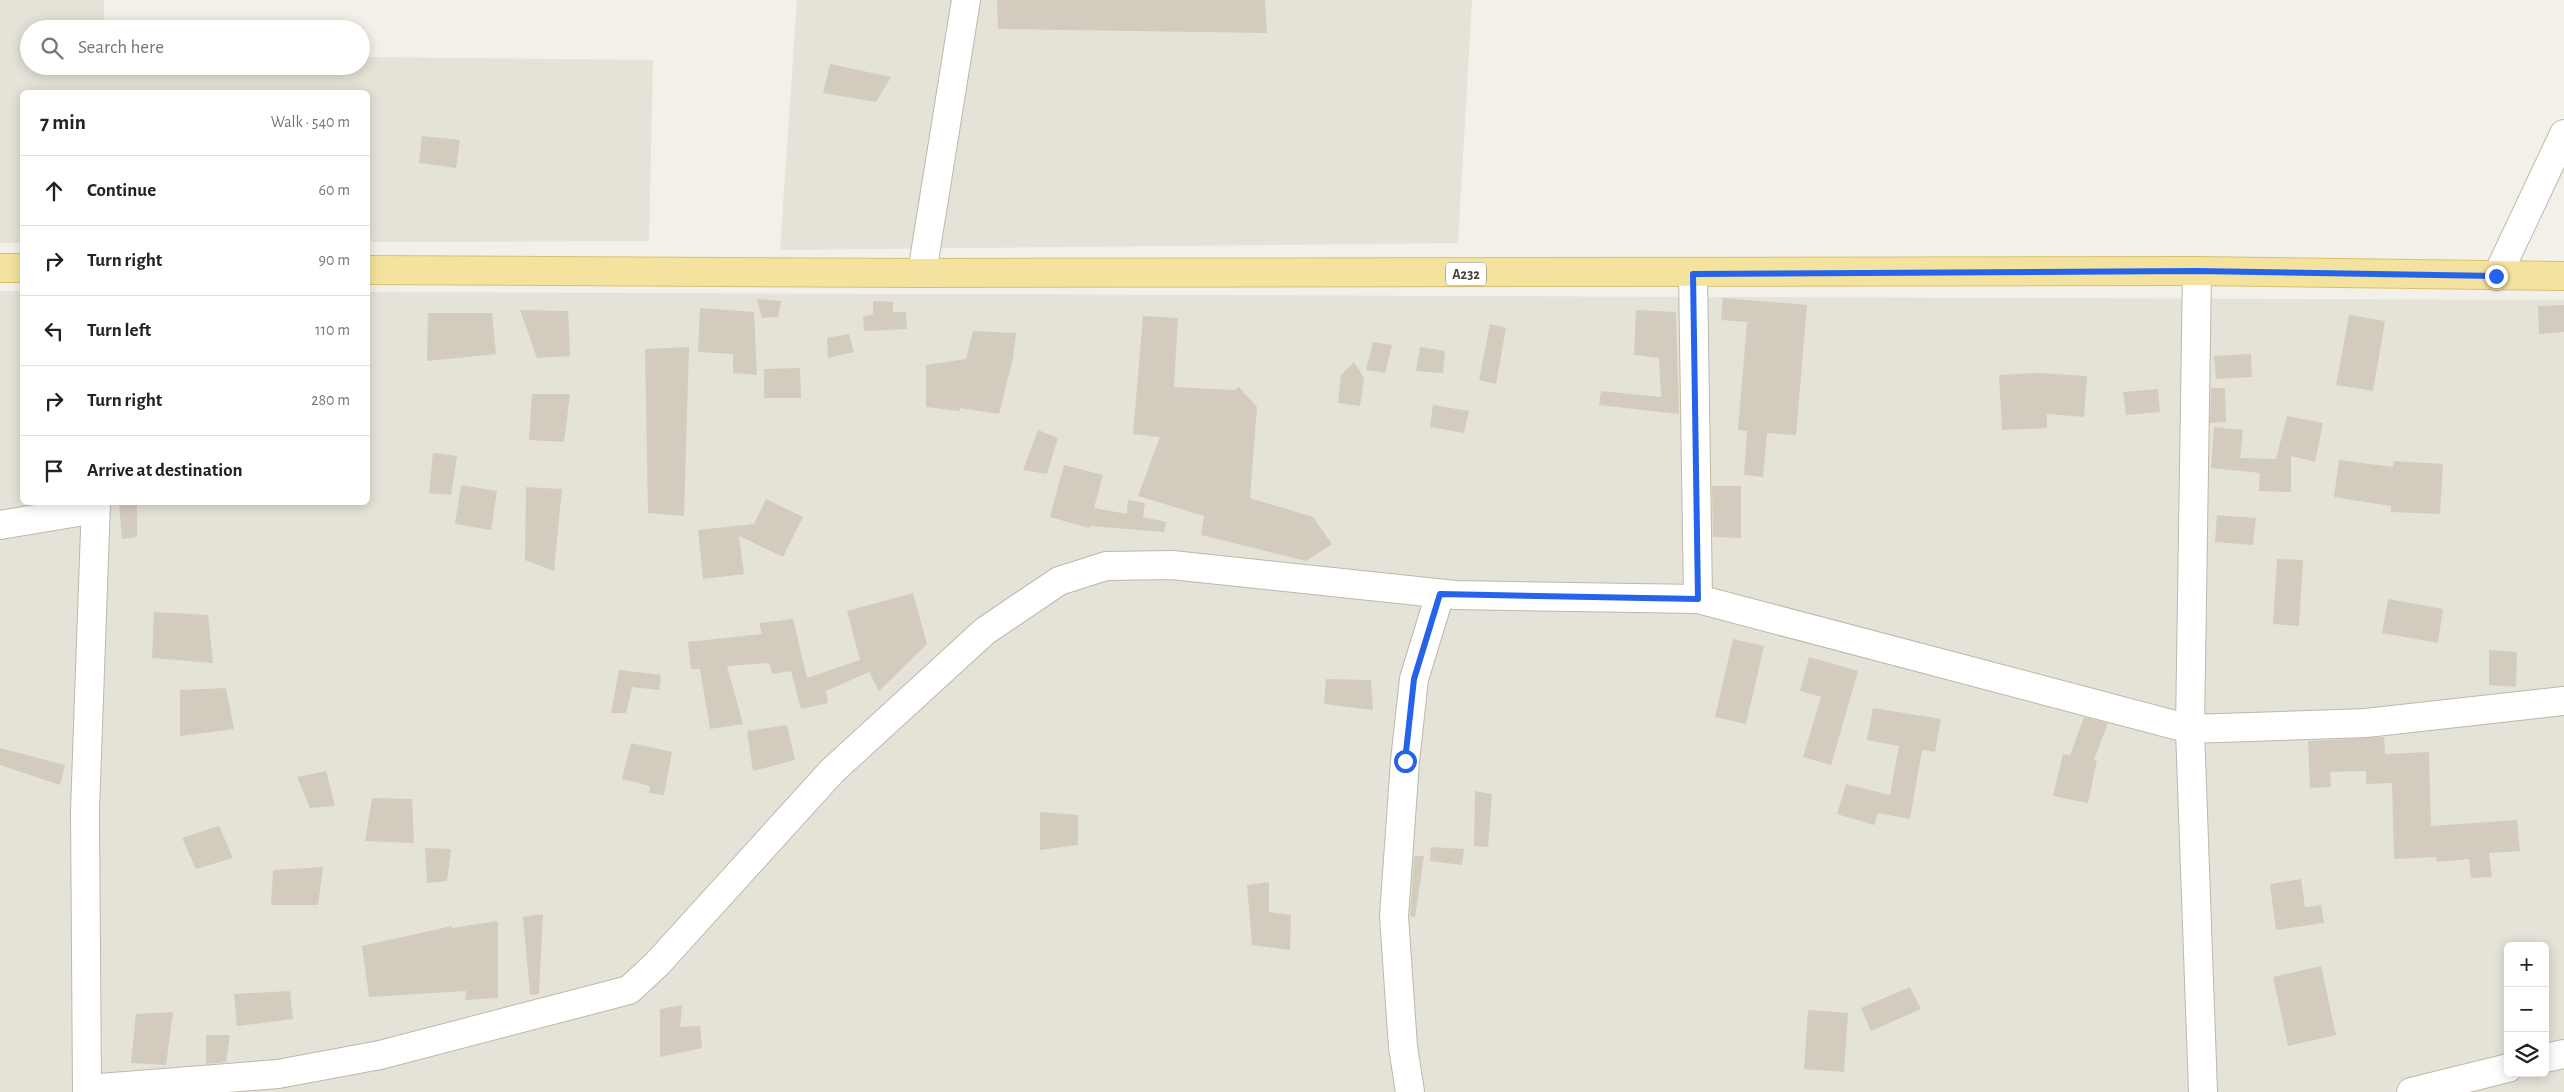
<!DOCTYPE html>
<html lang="en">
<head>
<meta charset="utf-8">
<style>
  :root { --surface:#fff; --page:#f2f2f2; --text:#222; --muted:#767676; --line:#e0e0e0 }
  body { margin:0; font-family:"Alegreya Sans",sans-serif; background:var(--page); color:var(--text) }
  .controls { position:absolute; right:15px; bottom:15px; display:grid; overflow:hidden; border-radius:8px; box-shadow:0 2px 12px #0003 }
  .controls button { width:45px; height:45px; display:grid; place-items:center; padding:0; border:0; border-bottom:1px solid var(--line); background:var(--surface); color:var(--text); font:25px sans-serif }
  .stop { position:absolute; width:15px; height:15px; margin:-11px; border:4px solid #2563eb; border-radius:50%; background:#fff }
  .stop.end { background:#2563eb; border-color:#fff; box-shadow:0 1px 5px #0008 }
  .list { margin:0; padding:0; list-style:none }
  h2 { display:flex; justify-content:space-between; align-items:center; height:65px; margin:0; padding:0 20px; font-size:21px }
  h2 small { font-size:16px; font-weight:400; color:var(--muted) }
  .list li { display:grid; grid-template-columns:32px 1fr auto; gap:15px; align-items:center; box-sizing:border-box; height:70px; padding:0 20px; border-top:1px solid var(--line) }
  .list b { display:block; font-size:19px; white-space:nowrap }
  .list em { font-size:16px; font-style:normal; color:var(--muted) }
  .icon { flex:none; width:28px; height:28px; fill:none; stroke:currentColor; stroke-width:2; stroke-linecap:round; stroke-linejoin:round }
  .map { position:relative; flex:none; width:2564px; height:1092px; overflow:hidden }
  .search { position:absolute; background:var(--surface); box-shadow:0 2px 12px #0003; left:20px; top:20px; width:350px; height:55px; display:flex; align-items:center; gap:12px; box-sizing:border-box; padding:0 18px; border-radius:28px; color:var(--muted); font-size:19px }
  .panel { position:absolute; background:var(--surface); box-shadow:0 2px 12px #0003; left:20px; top:90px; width:350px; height:415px; border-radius:8px }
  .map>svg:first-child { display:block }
  .residential { fill:#e5e2d7; fill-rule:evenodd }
  .building { fill:#d3ccbe }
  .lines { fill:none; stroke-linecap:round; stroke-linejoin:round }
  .minor-casing { stroke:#bdb8ab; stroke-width:30 }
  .major-casing { stroke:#d7c171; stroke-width:30 }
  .minor { stroke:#fff; stroke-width:28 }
  .major { stroke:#f4e39f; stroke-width:28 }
  .route { stroke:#2563eb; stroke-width:6 }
  .labels { text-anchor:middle; stroke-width:4; stroke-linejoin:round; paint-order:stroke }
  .shield { fill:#fff; stroke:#7d7a73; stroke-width:1 }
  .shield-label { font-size:14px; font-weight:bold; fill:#454137 }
</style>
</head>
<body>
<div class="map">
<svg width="2564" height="1092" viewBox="0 0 2564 1092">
  <rect width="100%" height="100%" fill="#f2f0e8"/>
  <path class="residential" d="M0 0H104V29H29V66H361V57L653 60 649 241 368 242V92H22V243H0Z
    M797 0H1472L1458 243 780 250Z
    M0 291H22V502H368V292L2564 300V1092H0ZM2508 946H2545V1073H2508Z"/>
  <path class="building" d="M997 0H1265L1267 33 998 29Z
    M830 64 891 77 876 102 823 93Z
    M422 136 460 140 456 168 419 163Z
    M1723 298 1807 305 1796 435 1767 433 1763 477 1744 475 1747 431 1738 430 1747 322 1721 320Z
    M757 299 781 301 778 317 762 318Z
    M873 301 893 302V312H906L907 329 864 331 863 317 873 314Z
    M2564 305V332L2539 334 2538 306Z
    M700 308 754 312 757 375 733 373V354L698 352Z
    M520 310 568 311 570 356 537 358Z
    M1636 310 1676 312 1679 414 1599 405 1601 391 1661 397 1659 358 1634 355Z
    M428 313H492L496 354 427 361Z
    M2349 315 2385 321 2373 391 2336 385Z
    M1143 316 1178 318 1174 387 1235 390 1239 387 1257 407 1250 498 1313 517 1332 544 1306 561 1201 535 1204 516 1138 496 1160 437 1133 434Z
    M1490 324 1506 328 1496 384 1479 380Z
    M973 331 1016 333 1013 358 999 414 960 408V411L926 407V365L966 359Z
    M849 334 854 352 828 358 827 338Z
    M1373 342 1392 345 1385 373 1366 370Z
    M689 347 684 516 648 513 645 349Z
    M1420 347 1445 351 1443 373 1416 371Z
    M2251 354 2252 377 2216 379 2214 356Z
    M1354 362 1364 378 1360 406 1338 403 1341 375Z
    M800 368 801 398H764V369Z
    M2038 373 2087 376 2084 417 2047 414V428L2002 430 1999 375Z
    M2211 388H2225L2226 422 2210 423Z
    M2158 389 2160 412 2126 415 2123 392Z
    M532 394H570L564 442 529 440Z
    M1433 405 1469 411 1464 433 1430 427Z
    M2287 416 2323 423 2315 462 2291 456V492L2259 491 2260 473 2211 468 2214 427 2243 430 2240 458 2276 459Z
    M1038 430 1058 438 1047 474 1023 470Z
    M433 453 457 456 451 495 429 493Z
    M2339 460 2393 467 2394 461 2443 464 2440 514 2391 512V506L2334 497Z
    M1064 465 1103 475 1094 508 1127 514 1128 500 1145 503 1143 517 1166 522 1164 532 1090 526 1089 528 1050 517Z
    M461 485 497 491 491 530 455 524Z
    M1712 486H1741V538L1713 537Z
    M526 487 562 489 554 571 525 560Z
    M766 499 803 517 783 557 739 536 744 574 703 579 698 530 754 524Z
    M119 502H137V537L122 539Z
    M2217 515 2256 518 2253 545 2215 542Z
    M2277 559 2303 560 2299 626 2273 624Z
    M913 593 927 644 879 691 869 672 826 691 828 703 801 709 791 671 772 674 769 663 727 666 743 724 710 729 700 669H691L688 642 762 634 759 623 793 619 807 678 860 660 847 611Z
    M2388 599 2443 609 2438 643 2382 633Z
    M154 612 208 615 213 663 152 658Z
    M1733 639 1764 646 1746 724 1715 717Z
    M2489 650 2517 652 2516 687 2489 685Z
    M1809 657 1858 671 1831 765 1803 757 1821 697 1800 691Z
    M619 670 661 675 659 690 632 687 626 713H611Z
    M1326 679 1371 680 1373 710 1324 704Z
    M226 688 234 729 180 736V690Z
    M1873 708 1941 719 1935 752 1922 750 1910 819 1878 813 1874 825 1837 814 1846 784 1890 795 1899 746 1867 740Z
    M2084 717 2108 723 2094 760 2097 761 2088 803 2053 796 2063 754 2070 755Z
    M787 725 795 760 753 771 747 731Z
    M2384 737 2385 754 2429 752 2431 826 2517 820 2520 851 2489 853 2492 877 2471 878 2469 859 2437 862 2436 857 2394 859 2392 783 2366 784V771L2330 772 2331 787 2310 788 2308 741Z
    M631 743 672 752 664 795 649 793 650 786 622 779Z
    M0 748 65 765 60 785 0 765Z
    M326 771 335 806 310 808 297 777Z
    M1475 791 1492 794 1488 847 1474 846Z
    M372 798 412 799 414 843 365 841Z
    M1040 812 1078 815V845L1040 850Z
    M219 826 233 858 196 869 182 838Z
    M1431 847 1464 849 1462 865 1430 861Z
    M425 848 451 849 447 881 427 883Z
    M1414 856H1424L1415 917 1410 916Z
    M323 867 318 905H271L273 870Z
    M2301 879 2305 907 2321 905 2324 923 2276 930 2270 884Z
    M1269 882V912L1291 915 1290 950 1252 945 1247 885Z
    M543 914 539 994 530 995 523 917Z
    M498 921V998L465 1000 466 991 369 997 362 946 452 926V928Z
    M2321 966 2336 1035 2288 1046 2273 977Z
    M1910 987 1921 1009 1871 1031 1861 1008Z
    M290 991 293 1019 237 1026 234 994Z
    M682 1005 680 1027 700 1026 702 1048 660 1057V1009Z
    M1808 1010 1848 1013 1844 1072 1804 1069Z
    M173 1012 166 1065 131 1063 136 1014Z
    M206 1035H230L226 1062 206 1064Z"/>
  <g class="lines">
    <defs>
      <path id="minor" d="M2197 271 2190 729 2203 1092
        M922 273 966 0
        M1693 274 1698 599
        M2497 276 2564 134
        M0 525 96 509
        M2545 1058 2564 1054
        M87 1089 278 1074 380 1055 629 990 657 964 832 771 985 631 1059 581 1106 566 1172 565 1455 595 1698 599 2190 729 2366 723 2564 701
        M87 1092 85 811 96 502
        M1410 1092 1403 1047 1394 916 1405 761 1414 679 1440 594
        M2411 1092 2508 1068"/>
      <path id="major" d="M0 268H22
        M368 270 922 273 2197 271 2564 276"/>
    </defs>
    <use href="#minor" class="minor-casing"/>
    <use href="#major" class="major-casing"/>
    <use href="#minor" class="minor"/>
    <use href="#major" class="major"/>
  </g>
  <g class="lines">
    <path class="route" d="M1405 761 1414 679 1440 594 1698 599 1693 274 2197 271 2496 276"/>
  </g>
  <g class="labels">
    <rect class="shield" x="1446" y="262.5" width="40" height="23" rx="4"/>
    <g class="shield-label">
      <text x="1466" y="279">A232</text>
    </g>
  </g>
</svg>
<div class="controls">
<button>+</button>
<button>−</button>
<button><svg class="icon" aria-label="layers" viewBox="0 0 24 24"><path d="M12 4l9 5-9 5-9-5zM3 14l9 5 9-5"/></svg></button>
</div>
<div class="stop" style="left:1405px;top:761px"></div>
<div class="stop end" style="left:2496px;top:276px"></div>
<div class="search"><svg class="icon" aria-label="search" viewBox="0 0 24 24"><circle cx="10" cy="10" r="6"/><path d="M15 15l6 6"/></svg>Search here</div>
<section class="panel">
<h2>7 min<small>Walk · 540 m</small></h2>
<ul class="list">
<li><svg class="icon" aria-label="ahead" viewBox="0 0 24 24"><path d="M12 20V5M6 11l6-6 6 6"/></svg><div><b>Continue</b></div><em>60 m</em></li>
<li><svg class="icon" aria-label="right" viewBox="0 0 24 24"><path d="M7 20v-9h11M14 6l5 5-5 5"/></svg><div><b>Turn right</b></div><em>90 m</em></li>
<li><svg class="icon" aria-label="left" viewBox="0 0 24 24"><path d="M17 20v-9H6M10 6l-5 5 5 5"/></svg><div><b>Turn left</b></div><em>110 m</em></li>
<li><svg class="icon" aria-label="right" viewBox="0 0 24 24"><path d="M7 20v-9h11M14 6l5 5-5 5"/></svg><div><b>Turn right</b></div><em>280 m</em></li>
<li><svg class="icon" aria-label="arrive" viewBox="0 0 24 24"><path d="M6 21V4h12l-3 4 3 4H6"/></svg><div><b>Arrive at destination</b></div></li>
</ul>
</section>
</div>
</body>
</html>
